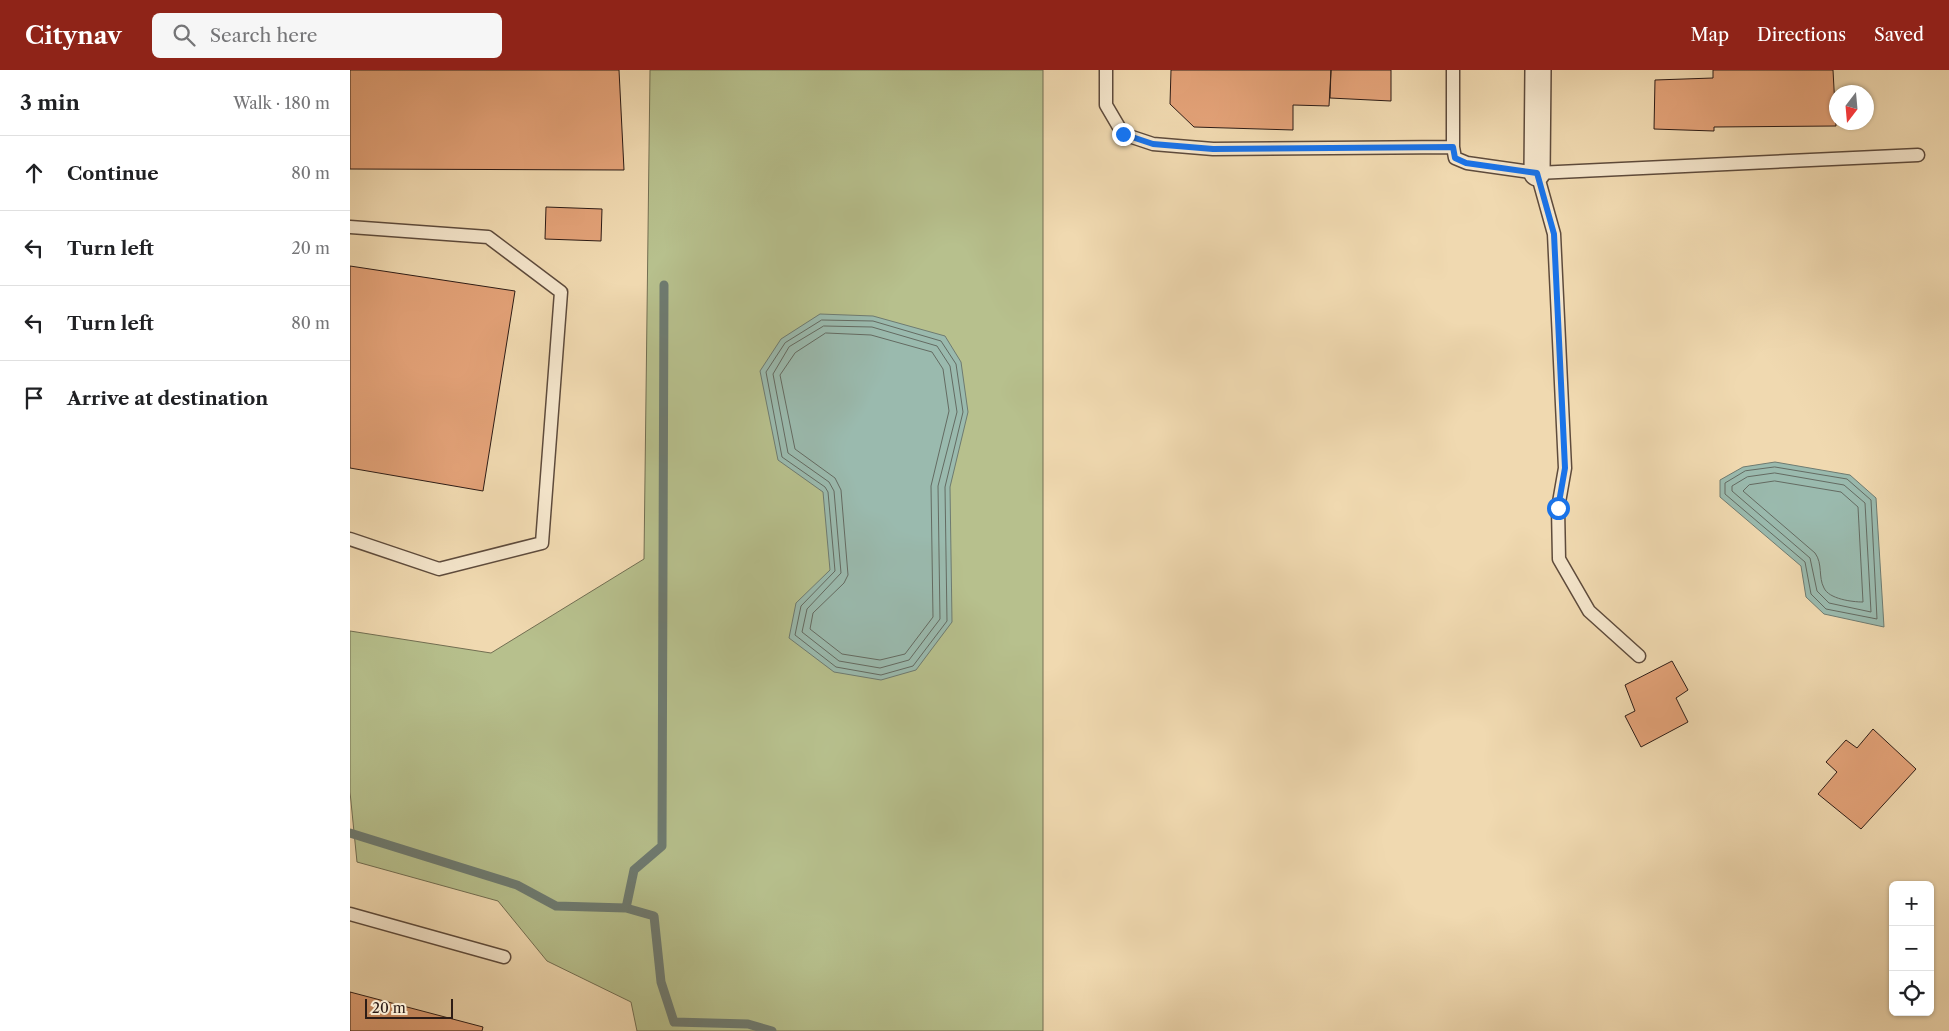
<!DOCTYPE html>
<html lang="en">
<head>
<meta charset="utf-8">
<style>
  :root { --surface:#fff; --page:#f6f6f6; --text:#202124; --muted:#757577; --line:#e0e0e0; --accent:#8f2418 }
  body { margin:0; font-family:"Libre Caslon Text",serif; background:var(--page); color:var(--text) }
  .controls { position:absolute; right:15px; bottom:15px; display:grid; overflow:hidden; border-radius:8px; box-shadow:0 1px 4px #0004 }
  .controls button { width:45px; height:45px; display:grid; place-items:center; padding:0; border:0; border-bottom:1px solid var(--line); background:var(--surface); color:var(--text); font:25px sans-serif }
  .compass { position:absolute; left:1479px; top:15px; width:45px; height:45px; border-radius:50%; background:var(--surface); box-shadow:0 1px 4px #0004; rotate:196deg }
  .scale { position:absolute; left:15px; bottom:12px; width:88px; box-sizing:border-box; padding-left:5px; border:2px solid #2d1c16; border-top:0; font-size:14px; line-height:18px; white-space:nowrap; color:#2d1c16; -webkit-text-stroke:4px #f5e6cc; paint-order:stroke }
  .stop { position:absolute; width:15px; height:15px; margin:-11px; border:4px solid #1a73e8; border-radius:50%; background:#fff }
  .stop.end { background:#1a73e8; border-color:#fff; box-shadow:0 1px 5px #0008 }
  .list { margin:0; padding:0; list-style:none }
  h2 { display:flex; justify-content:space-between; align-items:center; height:65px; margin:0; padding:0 20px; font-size:21px }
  h2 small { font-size:16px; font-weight:400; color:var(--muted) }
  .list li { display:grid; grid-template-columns:32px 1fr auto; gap:15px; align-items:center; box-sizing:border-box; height:75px; padding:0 20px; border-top:1px solid var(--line) }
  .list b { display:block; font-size:19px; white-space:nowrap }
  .list em { font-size:16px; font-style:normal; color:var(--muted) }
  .icon { flex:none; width:28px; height:28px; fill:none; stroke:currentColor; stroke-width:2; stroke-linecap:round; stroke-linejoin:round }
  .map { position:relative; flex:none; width:1599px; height:961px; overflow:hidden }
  header { display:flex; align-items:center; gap:30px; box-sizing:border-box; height:70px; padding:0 25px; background:var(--accent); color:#fff }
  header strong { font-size:24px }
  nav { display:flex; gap:28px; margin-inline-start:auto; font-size:18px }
  .search { width:350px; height:45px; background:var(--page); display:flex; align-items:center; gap:12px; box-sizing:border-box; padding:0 18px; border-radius:8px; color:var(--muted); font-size:19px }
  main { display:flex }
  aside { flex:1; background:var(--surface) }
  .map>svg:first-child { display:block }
  .green { fill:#b7c08d; stroke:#726e52 }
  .water { fill:#9abaae; stroke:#6e7b71 }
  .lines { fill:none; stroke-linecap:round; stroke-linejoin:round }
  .shore { stroke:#646b62; stroke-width:1 }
  .stream { stroke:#6e7b71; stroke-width:9 }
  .building { fill:#e3a278; stroke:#2d1c16 }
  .service-casing { stroke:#5e4b3c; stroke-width:15 }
  .minor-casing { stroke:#5e4b3c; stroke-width:28 }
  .service { stroke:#f5e6cc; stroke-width:12 }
  .minor { stroke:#f5e6cc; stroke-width:25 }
  .route { stroke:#1a73e8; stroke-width:6 }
</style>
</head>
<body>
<header>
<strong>Citynav</strong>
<div class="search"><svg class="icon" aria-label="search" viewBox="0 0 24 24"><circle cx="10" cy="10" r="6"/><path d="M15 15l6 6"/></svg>Search here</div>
<nav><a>Map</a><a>Directions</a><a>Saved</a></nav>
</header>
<main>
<aside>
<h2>3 min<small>Walk · 180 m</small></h2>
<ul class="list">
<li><svg class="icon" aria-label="ahead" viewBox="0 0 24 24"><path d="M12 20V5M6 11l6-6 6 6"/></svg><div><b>Continue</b></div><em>80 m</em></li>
<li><svg class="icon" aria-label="left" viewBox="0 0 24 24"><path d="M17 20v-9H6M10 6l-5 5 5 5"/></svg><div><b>Turn left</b></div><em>20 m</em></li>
<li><svg class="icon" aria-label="left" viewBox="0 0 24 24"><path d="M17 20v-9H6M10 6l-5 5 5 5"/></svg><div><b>Turn left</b></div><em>80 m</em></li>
<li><svg class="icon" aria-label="arrive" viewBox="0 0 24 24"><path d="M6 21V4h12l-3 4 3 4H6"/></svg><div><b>Arrive at destination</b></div></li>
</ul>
</aside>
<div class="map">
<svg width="1599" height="961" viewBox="0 0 1599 961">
  <rect width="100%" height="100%" fill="#f0d9b0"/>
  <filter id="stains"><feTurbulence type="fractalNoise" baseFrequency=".004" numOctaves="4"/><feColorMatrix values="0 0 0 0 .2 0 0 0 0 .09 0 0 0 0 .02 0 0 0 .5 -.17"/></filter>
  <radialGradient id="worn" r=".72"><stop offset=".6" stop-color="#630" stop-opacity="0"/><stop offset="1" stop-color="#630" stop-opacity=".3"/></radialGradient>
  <path class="green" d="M300 0H693V961H287L281 932 197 891 148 831 7 792 0 722V561L141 583 294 489Z"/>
  <path class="water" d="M470 244 523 246 595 266 611 292 618 342 600 417 602 552 566 600 531 610 484 602 439 568 446 533 480 500 473 422 428 390 410 301 431 269Z
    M1425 392 1500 405 1526 428 1534 557 1474 544 1456 527 1451 496 1370 427V410L1393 397Z"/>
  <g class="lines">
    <path class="shore" d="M472 250 523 251 591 271 606 294 613 342 595 417 597 551 563 596 531 605 486 597 445 565 451 536 485 501 478 422 475 417 432 387 416 302 435 273Z
      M474 256 522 257 587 276 600 296 607 342 588 416 590 549 559 590 530 598 489 591 452 562 457 539 491 503 484 421 479 412 438 383 423 304 439 277Z
      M476 263 521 265 582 282 593 299 599 341 581 416 583 547 555 584 530 590 492 584 460 559 463 543 494 513 498 505 491 420 485 408 445 379 430 305 445 283Z
      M1425 397 1497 409 1521 430 1527 549 1476 539 1461 524 1455 492 1375 424V413L1395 401Z
      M1425 403 1494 415 1515 433 1521 542 1479 533 1467 521 1460 488 1382 421V416L1397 407Z
      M1425 411 1491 422 1508 437 1513 532C1502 532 1479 529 1474 518 1468 507 1473 494 1465 483L1393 421 1399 415Z"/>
    <path class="stream" d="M314 215 312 776 284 800 276 838 304 846 311 912 324 952 398 954 422 961
      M0 763 167 815 206 836 276 838"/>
  </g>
  <path class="building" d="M0 0H269L274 100 0 99Z
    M821 0H981L979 36 943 35V60L844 57 820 34Z
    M981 0H1041V31L980 28Z
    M1363 0H1483L1486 56 1364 57V61L1304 59 1305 10 1363 8Z
    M196 137 252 139 251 171 195 169Z
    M0 196 165 221 133 421 0 398Z
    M1322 591 1338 620 1326 628 1338 652 1291 677 1275 646 1285 641 1275 615Z
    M1523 659 1566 699 1511 759 1468 724 1487 702 1476 692 1496 670 1507 678Z
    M0 922 133 957 132 961H0Z"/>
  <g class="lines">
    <defs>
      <path id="service" d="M756 0V35L773 64 803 74 863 79 1103 77
        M1103 0V77L1105 88 1117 93 1187 103 1568 85
        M1187 103 1204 164 1215 398 1208 438 1209 489 1239 541 1289 586
        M0 157 138 167 211 222 192 473 89 499 0 469
        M0 844 154 887"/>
      <path id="minor" d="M1187 103 1188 0"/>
    </defs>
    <use href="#service" class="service-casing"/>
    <use href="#minor" class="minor-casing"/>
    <use href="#service" class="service"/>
    <use href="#minor" class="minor"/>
  </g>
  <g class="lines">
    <path class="route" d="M773 64 803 74 863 79 1103 77 1105 88 1116 93 1187 103 1204 164 1215 398 1208 438"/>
  </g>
  <rect width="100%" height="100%" filter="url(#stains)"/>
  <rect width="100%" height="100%" fill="url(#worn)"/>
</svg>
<div class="controls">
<button>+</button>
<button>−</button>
<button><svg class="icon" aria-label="locate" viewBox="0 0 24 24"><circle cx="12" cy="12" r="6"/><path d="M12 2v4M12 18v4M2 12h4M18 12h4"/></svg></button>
</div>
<svg class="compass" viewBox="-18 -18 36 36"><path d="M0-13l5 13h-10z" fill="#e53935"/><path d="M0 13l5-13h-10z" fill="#757577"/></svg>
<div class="scale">20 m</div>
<div class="stop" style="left:1208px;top:438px"></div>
<div class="stop end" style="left:773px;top:64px"></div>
</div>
</main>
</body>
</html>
